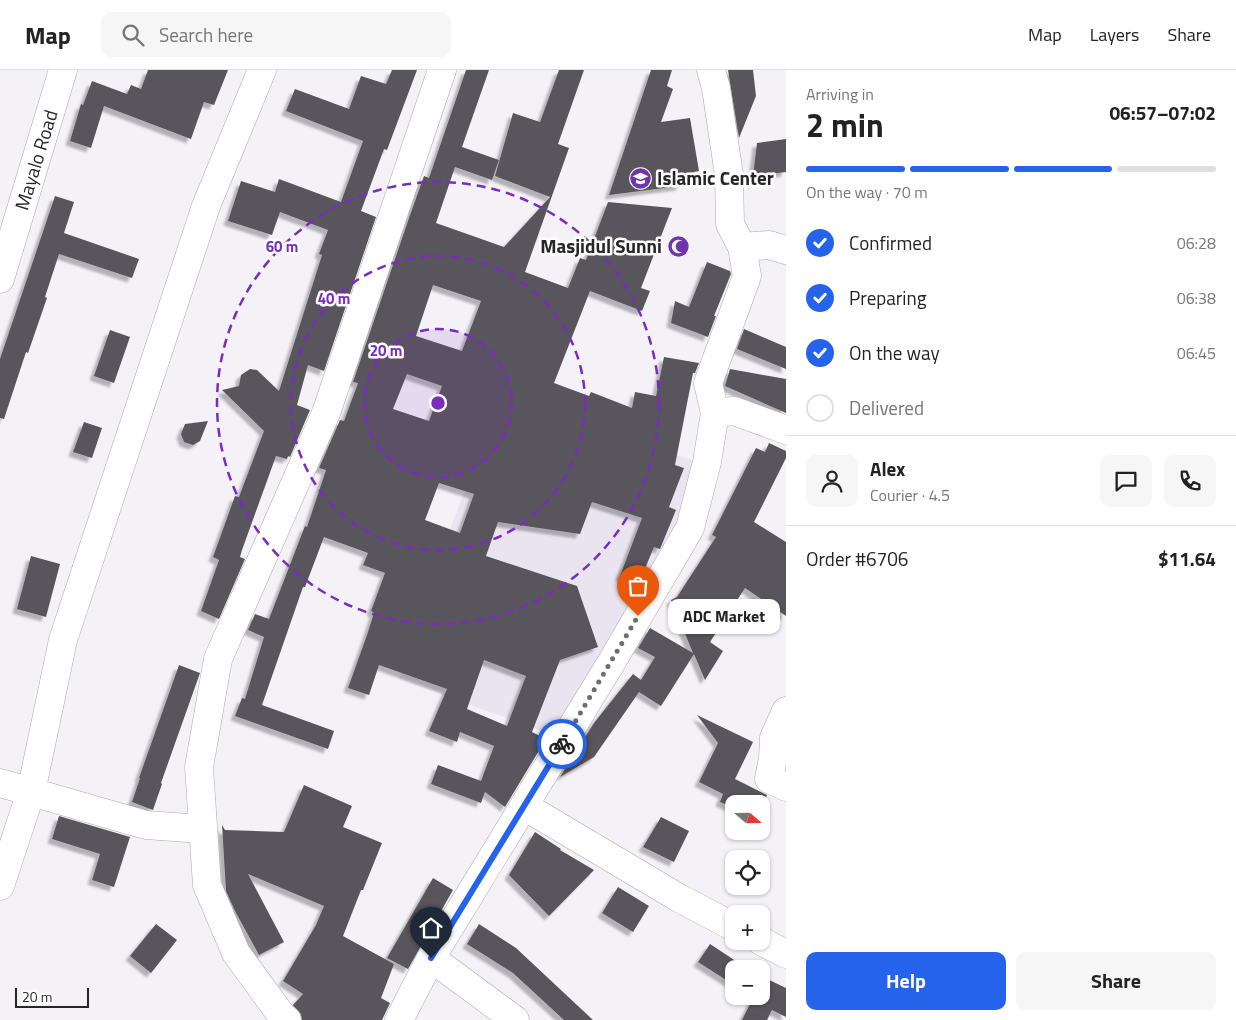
<!DOCTYPE html>
<meta charset="utf-8">
<style>
body{margin:0;font-family:"Titillium Web",sans-serif;background:#f6f6f6;color:#222;height:100vh;display:flex;flex-direction:column;font-size:19px;white-space:nowrap}
*{box-sizing:border-box;margin:0}
p{font-size:16px;color:#767676}
.icon{flex:none;width:28px;height:28px;fill:none;stroke:currentColor;stroke-width:2;stroke-linecap:round;stroke-linejoin:round}
.map{position:relative;flex:1;overflow:hidden}
.panel{display:flex;flex-direction:column;background:#fff;width:450px}
.panel>*{flex:none}
.needle{width:32px;rotate:110deg}
.fabs{position:absolute;left:725px;top:725px;display:grid;gap:10px}
.fabs a{display:grid;place-items:center;width:45px;height:45px;border-radius:10px;background:#fff;box-shadow:0 1px 4px #0004;font-size:25px}
.scale{position:absolute;left:15px;bottom:12px;width:74px;box-sizing:border-box;padding-left:5px;border:2px solid #262627;border-top:0;font-size:14px;line-height:18px;white-space:nowrap;color:#262627;-webkit-text-stroke:4px #fff;paint-order:stroke}
.pin{position:absolute;display:grid;place-items:center;width:42px;height:42px;color:#fff;margin:-51px -21px;border-radius:50% 50% 50% 0;rotate:-45deg;box-shadow:0 0 5px #0007}
.pin .icon{rotate:45deg}
.courier{position:absolute;display:grid;place-items:center;width:50px;height:50px;margin:-25px;border:4px solid #2563eb;border-radius:50%;background:#fff;color:#222;box-shadow:0 1px 6px #0007}
.bubble{position:absolute;height:35px;border-radius:10px;background:#fff;box-shadow:0 1px 4px #0004;font-size:16px;font-weight:700;line-height:35px;text-align:center}
.overview em{font-style:normal;font-weight:700}
.overview div{display:flex;flex-direction:column-reverse}
.overview{display:flex;align-items:center;justify-content:space-between;height:85px;padding:0 20px}
h1{font-size:32px;font-weight:700;line-height:38px}
.bar{display:grid;grid-template-columns:repeat(4,1fr);gap:8px 5px;align-content:center;height:60px;padding:0 20px}
.bar i{height:6px;border-radius:4px;background:#e0e0e0}
.bar .on{background:#2563eb}
.bar p{grid-column:span 4}
.line{display:flex;align-items:center;gap:12px;padding:0 20px;border-top:1px solid #e0e0e0}
.line div{flex:1}
.round{display:grid;place-items:center;flex:none;width:52px;height:52px;border-radius:10px;background:#f6f6f6}
ol{padding:0 20px;list-style:none}
li{display:flex;align-items:center;gap:15px;height:55px}
li p{margin-inline-start:auto}
li .icon{padding:5px;border-radius:50%;background:#2563eb;color:#fff;stroke-width:4}
li:last-child{color:#767676}
li i{width:28px;height:28px;border:2px solid #e0e0e0;border-radius:50%}
.cta{display:flex;gap:10px;margin-top:auto;padding:10px 20px}
.cta a{flex:1;height:58px;border-radius:10px;background:#2563eb;color:#fff;font-size:20px;font-weight:700;line-height:58px;text-align:center}
.cta a+a{background:#f6f6f6;color:#222}
header{display:flex;align-items:center;gap:30px;box-sizing:border-box;height:70px;padding:0 25px;background:#fff;border-bottom:1px solid #e0e0e0}
header strong{font-size:24px}
nav{display:flex;gap:28px;margin-inline-start:auto;font-size:18px}
.search{width:350px;height:45px;background:#f6f6f6;display:flex;align-items:center;gap:12px;box-sizing:border-box;padding:0 18px;border-radius:10px;color:#767676;font-size:19px}
main{display:flex;flex:1;min-height:0}
.map>svg:first-child{display:block}
</style>
<header>
<strong>Map</strong>
<div class="search"><svg class="icon" aria-label="search" viewBox="0 0 24 24"><circle cx="10" cy="10" r="6"/><path d="M15 15l6 6"/></svg>Search here</div>
<nav><a>Map</a><a>Layers</a><a>Share</a></nav>
</header>
<main>
<div class="map">
<svg width="786" height="950" viewBox="0 0 786 950">
<defs>
<filter id="shadow"><feDropShadow dx="-4.5" dy="4.5" stdDeviation="1" flood-color="#0004"/></filter>
</defs>
<rect width="100%" height="100%" fill="#f4f2f7"/>
<path fill="#e9e4f0" d="M511 324 699 393 683 460 559 667 399 609 423 531 465 420Z"/>
<path fill="#59575b" fill-rule="evenodd" filter="url(#shadow)" d="M148 0H228L214 35 204 32 191 69 104 36 91 78 70 71 81 34 83 35 92 11 127 24 131 15 141 19Z
M392 0H417L387 80 384 79 361 141 376 147 324 301 308 295 297 335 310 340 290 387 288 386 287 389 276 386 242 480 240 487 245 489 219 549 201 541 219 490 213 487 235 426 239 427 264 361 222 320 239 316 241 305 250 299 257 300 279 321 322 185 319 184 328 160 280 142 272 165 228 151 241 111 275 122 279 109 341 132 363 71 286 41 295 19 349 39 361 6 386 14Z
M466 0H489L462 77 499 90 492 110 455 97 436 153 504 177 550 127 495 106 513 43 540 52 559 0H584L558 74 569 78 525 202 568 218 580 188 586 190 608 132 672 138 641 218 650 221 642 241 590 221 554 313 589 326 591 322 632 338 635 322 656 326 664 287 699 293 695 303H693L675 395 684 398 669 437 676 440 660 479 654 477 639 513 620 506 642 448 592 432 580 464 498 452 486 486 577 516 598 577 560 590 532 662 546 669 505 737 485 722 481 733 431 714 438 695 481 711 494 676 460 662 457 672 429 661 447 619 379 595 369 625 348 618 367 565 374 543 371 541 385 503 363 495 368 483 324 467 305 517H303L262 635 334 661 328 679 235 646 242 628 245 629 264 567 248 560 255 544 269 549 305 456 307 457 326 400 319 398 340 350 344 351 358 313 353 312 409 148 424 106 429 108ZM433 215 481 231 462 281 416 266ZM407 304 442 316 429 351 393 339ZM439 413 474 424 460 463 425 450ZM484 590 526 606 507 656 467 639Z
M651 0H672L667 16 673 19 661 52 690 48 699 101 684 104 680 116 609 125Z
M728 0H753L756 26 739 68Z
M786 69V102L753 106 757 73Z
M55 126 74 132 64 163 139 189 132 208 59 184 45 227 47 228 28 283 26 282 4 349 0 348V289Z
M707 192 730 201 731 204 714 246H716L708 267 671 253 675 231 689 237Z
M744 259 786 277V299L737 279Z
M110 260 130 267 114 313 94 306Z
M730 299 786 309V343L725 316Z
M208 351 200 371 193 375 184 372 181 364 185 354Z
M84 352 102 358 92 388 73 382Z
M769 373 786 381V388L754 452 786 472V546L745 518 710 572 723 581 705 610 694 584 661 636 639 622 594 687 560 707 594 653 633 604 641 610 655 587 638 578 650 558 693 583 671 530 677 527 716 467 712 465 756 378 765 382Z
M31 486 60 494 46 547 17 539Z
M179 595 200 603 161 713 162 714 153 740 132 732 140 708H139Z
M697 645 753 672 735 709 767 725 761 739V734H734V738L720 732 723 724 699 712 718 673Z
M304 715 352 736 343 757 382 773 363 820H361L343 866 394 894 381 928 390 933 382 950H302L301 944 293 935 303 924 283 911 316 855 324 836 248 804 284 872 259 885 235 841 226 821 222 755 225 760 284 762Z
M59 746 130 767 114 817 92 810 100 784 52 769Z
M661 747 689 761 674 792 643 777Z
M535 762 561 779 560 780 594 800 549 846 509 805Z
M433 808 453 820 408 899 387 888Z
M618 817 649 836 633 862 602 843Z
M156 854 177 870 151 903 130 886Z
M479 854 516 878 593 950H564L513 903 467 874Z
M710 874 748 899H734V915L698 892Z
M761 906 786 918V947L772 940 767 950H742L753 928 751 926H761Z"/>
<g fill="none" stroke-linecap="round" stroke-linejoin="round">
<defs>
<path id="minor" d="M711 0 716 18 729 105 730 154 742 177 769 175 786 180
M0 209 63 0
M715 343 708 313 747 206 742 177
M786 641 774 668 773 688 769 709 786 717
M0 713 146 755 203 759
M524 736 679 828 734 857
M0 816 31 722 63 570 206 136 262 0
M761 871 786 884
M431 888 515 950
M287 950 282 946 236 883 207 815 199 697 218 589 326 343 442 0
M399 950 431 888 611 593 690 458 707 392 715 343 734 341 786 360"/>
</defs>
<use href="#minor" stroke="#aaa8ad" stroke-width="29"/>
<use href="#minor" stroke="#fff" stroke-width="28"/>
</g>
<g fill="none" stroke-linecap="round" stroke-linejoin="round">
<path stroke="#6e6d70" stroke-width="5" stroke-dasharray="0 9" d="M562 674 638 546"/>
<path stroke="#2563eb" stroke-width="6" d="M431 888 562 674"/>
</g>
<circle cx="438" cy="333" r="74" fill="#7b2cbf" fill-opacity=".12"/>
<g fill="none" stroke="#7b2cbf" stroke-width="2.5" stroke-dasharray="9 6">
<circle cx="438" cy="333" r="74"/>
<circle cx="438" cy="333" r="147"/>
<circle cx="438" cy="333" r="221"/>
</g>
<defs>
<symbol id="school-disc" viewBox="-11 -11 22 22"><circle r="9.5" fill="#7135ab" stroke="#fff"/><path d="M0-5L7-2L0 1L-7-2ZM-4 1L0 2.5L4 1V4Q0 6-4 4Z" fill="#fff"/></symbol>
<symbol id="mosque-disc" viewBox="-11 -11 22 22"><circle r="9.5" fill="#7135ab" stroke="#fff"/><path d="M3.5-4.9A6 6 0 1 0 3.5 4.9A5 5 0 1 1 3.5-4.9Z" fill="#fff"/></symbol>
</defs>
<g fill-rule="evenodd">
<use href="#school-disc" x="628" y="96" width="25" height="25"/>
<use href="#mosque-disc" x="666" y="164" width="25" height="25"/>
</g>
<g text-anchor="middle" stroke-width="5" stroke-linejoin="round" paint-order="stroke">
<g font-size="19" fill="#262627" stroke="#fff">
<text transform="translate(36 90) rotate(-73)" y="7">Mayalo Road</text>
</g>
<g font-size="19" font-weight="bold" fill="#262627" stroke="#fff" text-anchor="start">
<text x="657" y="115">Islamic Center</text>
<text x="662" y="183" text-anchor="end">Masjidul Sunni</text>
</g>
</g>
<circle cx="438" cy="333" r="8" fill="#7b2cbf" stroke="#fff" stroke-width="2.5"/>
<g font-size="15" text-anchor="middle" font-weight="bold" fill="#7b2cbf" stroke="#fff" stroke-width="5" stroke-linejoin="round" paint-order="stroke">
<text x="282" y="182">60 m</text>
<text x="334" y="234">40 m</text>
<text x="386" y="286">20 m</text>
</g>
</svg>
<div class="fabs">
<a><svg class="needle" viewBox="-14 -14 28 28"><path d="M0-13l5 13h-10z" fill="#e53935"/><path d="M0 13l5-13h-10z" fill="#767676"/></svg></a>
<a><svg class="icon" aria-label="locate" viewBox="0 0 24 24"><circle cx="12" cy="12" r="6"/><path d="M12 2v4M12 18v4M2 12h4M18 12h4"/></svg></a>
<a>+</a>
<a>−</a>
</div>
<div class="scale">20 m</div>
<div class="pin" style="left:638px;top:546px;background:#ea580c"><svg class="icon" aria-label="bag" viewBox="0 0 24 24"><path d="M5 8h14l-1 12H6zM9 8a3 3 0 0 1 6 0"/></svg></div>
<div class="pin" style="left:431px;top:888px;background:#1f2937"><svg class="icon" aria-label="home" viewBox="0 0 24 24"><path d="M3 11l9-7 9 7M6 9v11h12V9"/></svg></div>
<div class="courier" style="left:562px;top:674px"><svg class="icon" aria-label="bike" viewBox="0 0 24 24"><circle cx="6" cy="16" r="4"/><circle cx="18" cy="16" r="4"/><path d="M6 16l4-8h5l3 8M10 8l3 8H6M13 5h3"/></svg></div>
<div class="bubble" style="left:668px;top:529px;width:112px">ADC Market</div>
</div>
<section class="panel">
<div class="overview"><div><h1>2 min</h1><p>Arriving in</p></div><em>06:57–07:02</em></div>
<div class="bar"><i class="on"></i><i class="on"></i><i class="on"></i><i></i><p>On the way · 70 m</p></div>
<ol>
<li><svg class="icon" aria-label="check" viewBox="0 0 24 24"><path d="M5 12l5 5 9-10"/></svg>Confirmed<p>06:28</p></li>
<li><svg class="icon" aria-label="check" viewBox="0 0 24 24"><path d="M5 12l5 5 9-10"/></svg>Preparing<p>06:38</p></li>
<li><svg class="icon" aria-label="check" viewBox="0 0 24 24"><path d="M5 12l5 5 9-10"/></svg>On the way<p>06:45</p></li>
<li><i></i>Delivered</li>
</ol>
<div class="line" style="height:90px"><a class="round"><svg class="icon" aria-label="person" viewBox="0 0 24 24"><circle cx="12" cy="8" r="4"/><path d="M4 21q1-7 8-7t8 7"/></svg></a><div><b>Alex</b><p>Courier · 4.5</p></div><a class="round"><svg class="icon" aria-label="chat" viewBox="0 0 24 24"><path d="M4 5h16v11H9l-5 4z"/></svg></a><a class="round"><svg class="icon" aria-label="phone" viewBox="0 0 24 24"><path d="M5 4h4l2 5-3 2q2 4 5 5l2-3 5 2v4C11 20 4 13 5 4z"/></svg></a></div>
<div class="line" style="height:65px"><div>Order #6706</div><b>$11.64</b></div>
<div class="cta"><a>Help</a><a>Share</a></div>
</section>
</main>
